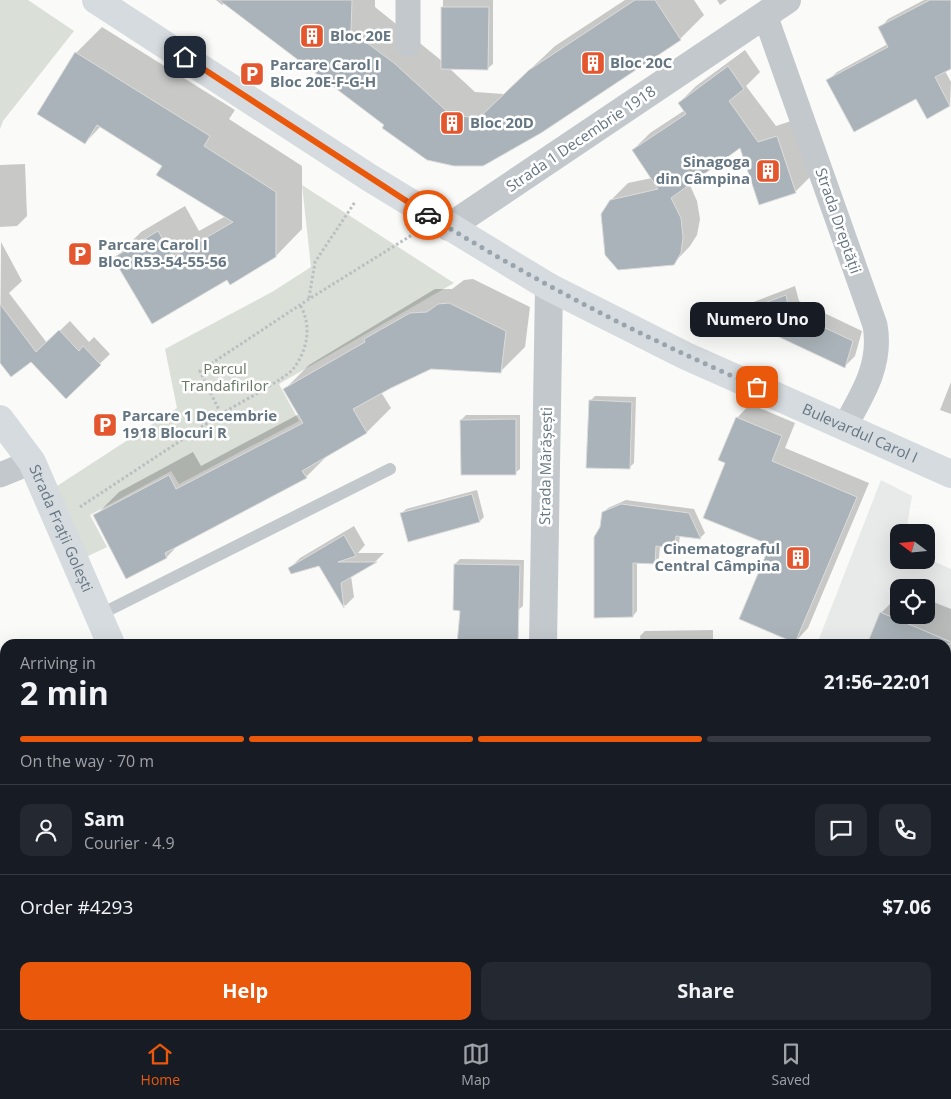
<!DOCTYPE html>
<meta charset="utf-8">
<style>
body{margin:0;font-family:"Open Sans",sans-serif;background:#242831;color:#f1f3f6;height:100vh;display:flex;flex-direction:column;font-size:19px;white-space:nowrap}
*{box-sizing:border-box;margin:0}
p{font-size:16px;color:#9ea1a6}
.icon{flex:none;width:28px;height:28px;fill:none;stroke:currentColor;stroke-width:2;stroke-linecap:round;stroke-linejoin:round}
.map{position:relative;flex:1;overflow:hidden}
.details{position:absolute;left:0px;top:639px;width:951px;height:391px;display:flex;flex-direction:column;background:#171b24;border-radius:15px 15px 0 0;box-shadow:0 5px 20px #0002}
.details>*{flex:none}
.needle{width:32px;rotate:286deg}
.tools{position:absolute;left:890px;top:524px;display:grid;gap:10px}
.tools a{display:grid;place-items:center;width:45px;height:45px;border-radius:10px;background:#171b24;box-shadow:0 5px 20px #0002;font-size:25px}
.pin{position:absolute;display:grid;place-items:center;width:42px;height:42px;color:#fff;margin:-21px;border-radius:10px;box-shadow:0 2px 8px #0006}
.courier{position:absolute;display:grid;place-items:center;width:50px;height:50px;margin:-25px;border:4px solid #ea580c;border-radius:50%;background:#fff;color:#222;box-shadow:0 1px 6px #0007}
.bubble{position:absolute;height:35px;border-radius:10px;background:#171b24;box-shadow:0 5px 20px #0002;font-size:16px;font-weight:700;line-height:35px;text-align:center}
.summary em{font-style:normal;font-weight:700}
.summary div{display:flex;flex-direction:column-reverse}
.summary{display:flex;align-items:center;justify-content:space-between;height:85px;padding:0 20px}
h1{font-size:32px;font-weight:700;line-height:38px}
.bar{display:grid;grid-template-columns:repeat(4,1fr);gap:8px 5px;align-content:center;height:60px;padding:0 20px}
.bar i{height:6px;border-radius:4px;background:#363941}
.bar .current{background:#ea580c}
.bar p{grid-column:span 4}
.line{display:flex;align-items:center;gap:12px;padding:0 20px;border-top:1px solid #363941}
.line div{flex:1}
.round{display:grid;place-items:center;flex:none;width:52px;height:52px;border-radius:10px;background:#242831}
.button{display:flex;gap:10px;margin-top:auto;padding:10px 20px}
.button a{flex:1;height:58px;border-radius:10px;background:#ea580c;color:#fff;font-size:20px;font-weight:700;line-height:58px;text-align:center}
.button a+a{background:#242831;color:#f1f3f6}
.tab-bar{display:flex;justify-content:space-around;align-items:center;height:70px;border-top:1px solid #363941;background:#171b24;font-size:14px;color:#9ea1a6}
.tab-bar a{display:grid;justify-items:center;gap:2px}
.tab-bar .current{color:#ea580c}
.map>svg:first-child{display:block}
</style>
<div class="map">
<svg width="951" height="1029" viewBox="0 0 951 1029">
<defs>
<pattern id="grass-tufts" width="24" height="20" patternUnits="userSpaceOnUse" patternTransform="scale(1.25)"><rect width="24" height="20" fill="#dadfd7"/><path d="M3 7l-1-3M5 7V3M7 7l1-3M15 17l-1-3M17 17v-4M19 17l1-3" fill="none" stroke="#b4b9b4"/></pattern>
</defs>
<rect width="100%" height="100%" fill="#fafaf8"/>
<path fill="#e8e9e9" fill-rule="evenodd" d="M881 480 912 496 906 532H899V560H926V558L951 569V978L946 991V644H817ZM899 588H926V615H899Z
M821 1025H933L932 1029H822Z"/>
<path fill="url(#grass-tufts)" d="M210 1025H237L239 1029H209Z"/>
<path fill="#dadfd7" d="M0 0H28L74 31 3 121 0 129Z
M302 185 454 283 279 384 299 421 179 484 171 471 90 515 107 547 86 557 57 486 177 408 165 349 272 292 311 267Z"/>
<path fill="#0003" d="M216 0H375V7L442 61 443 0H493V64L488 68H449L475 92 504 94 555 46 625 0H694L704 15 680 39 540 132 385 125 225 3 222 5Z
M717 0H727L720 5Z
M924 0H951V67L945 71 951 82 950 105 927 117 916 97 828 80 837 72 888 44 880 28 888 19Z
M102 27 235 110 229 119 302 166V229L276 256 227 279 115 258 141 232 185 206 199 231 226 216 164 165 101 126 85 143 76 53Z
M745 50 760 72 746 86 776 126 794 120 812 175 795 192 741 146 689 183 697 201 700 219 697 235 690 246 673 264 611 200 628 183 652 178 633 150 650 133 685 110 679 103 696 86Z
M25 164 27 216 17 226 0 227V165Z
M1 242 22 281 9 293 47 343 70 321 89 342 94 337 110 354 66 397 31 360 0 361Z
M473 279 530 307 525 347 501 371 430 368 381 392 391 408 367 432 329 454 306 477 178 545 167 557 127 577 95 516 119 492 193 452 201 466 299 414 285 389 309 365 435 289H452L464 280Z
M795 286 799 301 862 331 855 356 845 366 734 315 743 306Z
M951 382V414L940 410Z
M595 396 636 397 634 463 629 468 590 401Z
M750 404 795 423 785 448 869 483 808 628 795 642 771 544 726 462 737 418Z
M466 415H520V469L515 473 461 420Z
M477 490 484 517 480 521 401 514 406 509Z
M626 500 694 509 705 533 700 538 680 535 679 543 674 547 660 546 659 558 654 563 637 562V611L633 616 601 527 603 513 608 508Z
M354 526 365 545 358 553H384L376 561 351 576 354 597 345 606 320 565 290 568 300 558Z
M460 559 524 560 523 606 518 610 461 609 455 564Z
M899 595V615H926V599L951 609V869L946 874V644L881 613Z
M713 630V644H641L640 636 645 631Z
M204 639V642L267 639V644H147L151 640Z
M3 838 5 874 0 875V839Z
M0 956 5 958V1006L1 1010Z
M107 1025H163V1029H107Z
M291 1025H336L338 1029H289Z
M375 1025H417V1029H375Z
M453 1025H492L489 1029Z
M583 1025H674V1029H580Z
M746 1025H787V1029H746Z
M866 1025H903L902 1029H865Z"/>
<path fill="#aab3b9" stroke="#dcdcda" d="M219 0H352L351 31 394 63 451 115 479 118 529 70 635 0H655L681 40 541 133 483 166H454L427 160 382 128 384 125Z
M930 0H951V69L935 77 950 106 927 119 916 99 854 132 826 80 888 47 878 27Z
M441 7H489L488 70 441 69Z
M75 52 210 136 204 146 276 192V257L230 285 227 280 152 324 113 258 158 231 173 257 233 222 156 175 162 166 97 125 85 144 37 114Z
M728 66 744 89 729 101 758 142 777 136 796 193 759 205 740 148 671 198 681 218 683 237 681 253 674 265 618 270 605 255 601 214 610 200 658 189 632 150 686 114 678 103Z
M786 295 789 311 853 341 845 368 732 315Z
M449 303 506 331 501 373 431 369 391 388 353 409 367 433 302 471 307 478 165 553 167 558 126 579 93 515 169 475 176 489 303 423 283 389 365 342 364 339 410 313 427 312 438 304Z
M0 304 36 352 59 330 79 351 83 346 101 365 66 399 31 362 11 377 0 363Z
M589 400 632 402 630 469 586 468Z
M736 417 782 436 772 461 857 497 795 643 739 619 770 545 703 518 725 463 718 460Z
M516 419V475H461L460 420Z
M472 494 480 522 408 542 400 513Z
M621 504 689 513 701 539 676 536 674 549 656 546 655 564 633 563V617L594 618V537L600 527 602 512Z
M344 535 356 556 338 562H377L341 583 344 608 319 566 291 574 288 568Z
M454 564 520 565 518 644H457L460 611 453 610Z
M880 612 951 642V644H867Z"/>
<g fill="none" stroke-linecap="round" stroke-linejoin="round">
<path stroke="#bbbfc2" stroke-width="3" stroke-dasharray="2.5 2.5" stroke-linecap="butt" d="M309 298 315 262 355 202
M221 414C234 406 287 378 293 369 308 350 312 325 300 305
M80 507 221 414 200 371 309 299 412 235"/>
<path stroke="#c3c8cc" stroke-width="12" d="M99 615 390 469
M946 918 951 906"/>
<path stroke="#c3c8cc" stroke-width="25" d="M408 0V44
M765 15 875 325C882 364 863 394 845 426
M0 475 32 462
M726 1025V1029"/>
<path stroke="#c3c8cc" stroke-width="28" d="M449 227 787 0
M543 644 549 287
M535 1029V1025"/>
<g stroke="#d6dbdf" stroke-width="28">
<path id="s1" d="M0 419 32 462 111 644"/>
<path d="M253 1025 254 1029"/>
<path d="M196 1029V1025"/>
</g>
<path stroke="#d6dbdf" stroke-width="28" id="s2" d="M96 0 370 178 549 287 686 356 951 474"/>
</g>
<g fill="none" stroke-linecap="round" stroke-linejoin="round">
<path stroke="#99a4ac" stroke-width="5" stroke-dasharray="0 9" d="M428 215C534 281 642 337 757 387"/>
<path stroke="#ea580c" stroke-width="6" d="M185 57 428 215"/>
</g>
<defs>
<symbol id="building-square" viewBox="-11 -11 22 22"><rect x="-9" y="-9" width="18" height="18" rx="4" fill="#e4572e" stroke="#fff"/><path d="M-4-6H4V6H1V3H-1V6H-4ZM-2.5-4.3h1.7v1.8h-1.7ZM.8-4.3h1.7v1.8H.8ZM-2.5-1h1.7V.8h-1.7ZM.8-1h1.7V.8H.8Z" fill="#fff"/></symbol>
<symbol id="parking-square" viewBox="-11 -11 22 22"><rect x="-9" y="-9" width="18" height="18" rx="4" fill="#e4572e" stroke="#fff"/><path d="M-3.5-5.5H1a3.5 3.5 0 0 1 0 7H-1V5.5H-3.5ZM-1-3.4V-.6H.8a1.4 1.4 0 0 0 0-2.8Z" fill="#fff"/></symbol>
</defs>
<g fill-rule="evenodd">
<use href="#building-square" x="298" y="22" width="28" height="28"/>
<use href="#building-square" x="579" y="49" width="28" height="28"/>
<use href="#parking-square" x="238" y="60" width="28" height="28"/>
<use href="#building-square" x="438" y="109" width="28" height="28"/>
<use href="#building-square" x="754" y="157" width="28" height="28"/>
<use href="#parking-square" x="66" y="240" width="28" height="28"/>
<use href="#parking-square" x="91" y="411" width="28" height="28"/>
<use href="#building-square" x="784" y="544" width="28" height="28"/>
</g>
<g text-anchor="middle" stroke-width="5" stroke-linejoin="round" paint-order="stroke">
<g font-size="15" font-weight="bold" fill="#657683" stroke="#fff" text-anchor="start">
<text x="330" y="41">Bloc 20E</text>
<text x="610" y="68">Bloc 20C</text>
<text x="270" y="70">Parcare Carol I<tspan x="270" dy="17">Bloc 20E-F-G-H</tspan></text>
<text x="470" y="128">Bloc 20D</text>
<text x="750" y="167" text-anchor="end">Sinagoga<tspan x="750" dy="17">din Câmpina</tspan></text>
<text x="98" y="250">Parcare Carol I<tspan x="98" dy="17">Bloc R53-54-55-56</tspan></text>
<text x="122" y="421">Parcare 1 Decembrie<tspan x="122" dy="17">1918 Blocuri R</tspan></text>
<text x="780" y="554" text-anchor="end">Cinematograful<tspan x="780" dy="17">Central Câmpina</tspan></text>
</g>
<g font-size="15" fill="#657683" stroke="#fff">
<text transform="translate(581 139) rotate(-34)" y="5">Strada 1 Decembrie 1918</text>
<text transform="translate(838 221) rotate(71)" y="5">Strada Dreptății</text>
<text dy="5" stroke="none"><textPath href="#s2" startOffset="880">Bulevardul Carol I</textPath></text>
<text transform="translate(546 466) rotate(-89)" y="5">Strada Mărășești</text>
<text dy="5" stroke="none"><textPath href="#s1" startOffset="126">Strada Frații Golești</textPath></text>
</g>
<g font-size="15" fill="#687a64" stroke="#fff">
<text x="225" y="374">Parcul<tspan x="225" dy="17">Trandafirilor</tspan></text>
</g>
</g>
</svg>
<div class="tools">
<a><svg class="needle" viewBox="-14 -14 28 28"><path d="M0-13l5 13h-10z" fill="#e53935"/><path d="M0 13l5-13h-10z" fill="#9ea1a6"/></svg></a>
<a><svg class="icon" aria-label="locate" viewBox="0 0 24 24"><circle cx="12" cy="12" r="6"/><path d="M12 2v4M12 18v4M2 12h4M18 12h4"/></svg></a>
</div>
<div class="pin" style="left:757px;top:387px;background:#ea580c"><svg class="icon" aria-label="bag" viewBox="0 0 24 24"><path d="M5 8h14l-1 12H6zM9 8a3 3 0 0 1 6 0"/></svg></div>
<div class="pin" style="left:185px;top:57px;background:#1f2937"><svg class="icon" aria-label="home" viewBox="0 0 24 24"><path d="M3 11l9-7 9 7M6 9v11h12V9"/></svg></div>
<div class="courier" style="left:428px;top:215px"><svg class="icon" aria-label="car" viewBox="0 0 24 24"><path d="M5 17H2v-5l4-1 3-4h7l3 4 3 1v5h-3M9 17h6M6 11h13"/><circle cx="7" cy="17" r="2"/><circle cx="17" cy="17" r="2"/></svg></div>
<div class="bubble" style="left:690px;top:302px;width:135px">Numero Uno</div>
<section class="details">
<div class="summary"><div><h1>2 min</h1><p>Arriving in</p></div><em>21:56–22:01</em></div>
<div class="bar"><i class="current"></i><i class="current"></i><i class="current"></i><i></i><p>On the way · 70 m</p></div>
<div class="line" style="height:90px"><a class="round"><svg class="icon" aria-label="person" viewBox="0 0 24 24"><circle cx="12" cy="8" r="4"/><path d="M4 21q1-7 8-7t8 7"/></svg></a><div><b>Sam</b><p>Courier · 4.9</p></div><a class="round"><svg class="icon" aria-label="chat" viewBox="0 0 24 24"><path d="M4 5h16v11H9l-5 4z"/></svg></a><a class="round"><svg class="icon" aria-label="phone" viewBox="0 0 24 24"><path d="M5 4h4l2 5-3 2q2 4 5 5l2-3 5 2v4C11 20 4 13 5 4z"/></svg></a></div>
<div class="line" style="height:65px"><div>Order #4293</div><b>$7.06</b></div>
<div class="button"><a>Help</a><a>Share</a></div>
</section>
</div>
<nav class="tab-bar">
<a class="current"><svg class="icon" aria-label="home" viewBox="0 0 24 24"><path d="M3 11l9-7 9 7M6 9v11h12V9"/></svg>Home</a>
<a><svg class="icon" aria-label="map" viewBox="0 0 24 24"><path d="M3 6l6-2 6 2 6-2v14l-6 2-6-2-6 2zM9 4v14M15 6v14"/></svg>Map</a>
<a><svg class="icon" aria-label="saved" viewBox="0 0 24 24"><path d="M7 4h10v16l-5-4-5 4z"/></svg>Saved</a>
</nav>
